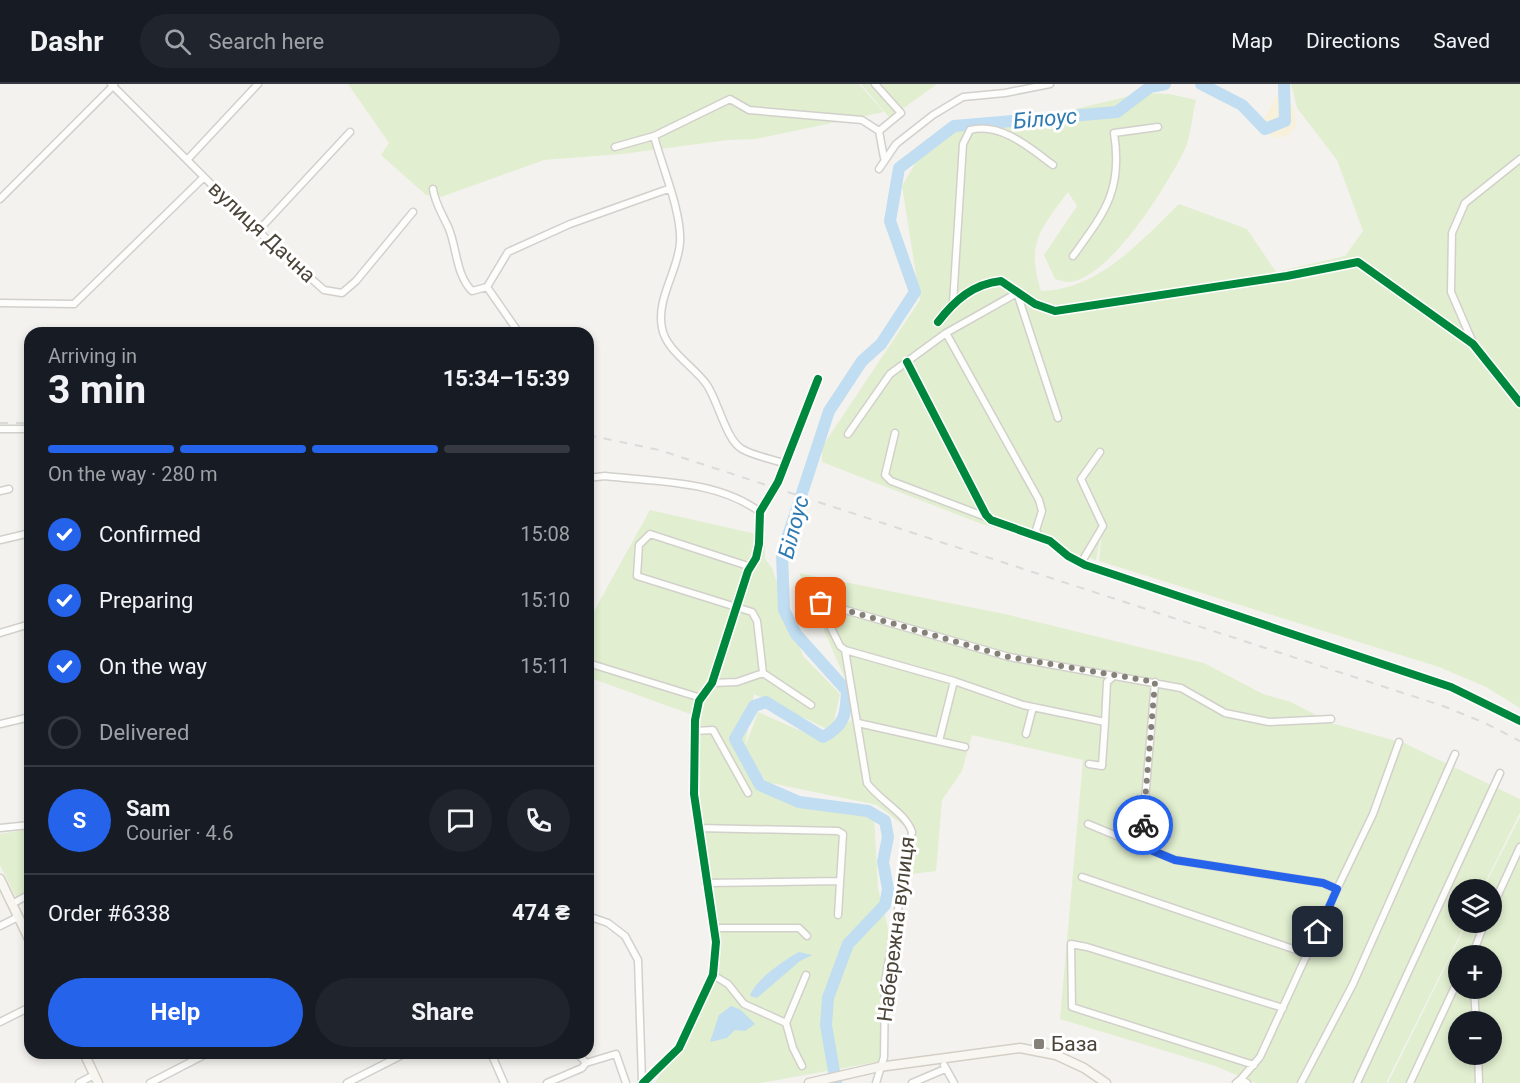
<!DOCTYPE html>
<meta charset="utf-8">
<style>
body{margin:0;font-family:Roboto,sans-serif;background:#20242c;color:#f1f3f6;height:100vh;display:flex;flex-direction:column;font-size:22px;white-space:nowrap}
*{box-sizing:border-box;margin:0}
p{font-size:20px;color:#9ea1a6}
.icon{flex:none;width:33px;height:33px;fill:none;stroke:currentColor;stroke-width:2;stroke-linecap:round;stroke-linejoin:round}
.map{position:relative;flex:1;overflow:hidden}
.side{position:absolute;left:24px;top:243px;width:570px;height:732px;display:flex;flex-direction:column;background:#171b24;border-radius:18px;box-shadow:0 3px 9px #0003}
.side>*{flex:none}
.tools{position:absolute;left:1448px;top:795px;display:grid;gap:12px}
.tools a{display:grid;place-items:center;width:54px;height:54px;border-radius:50%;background:#171b24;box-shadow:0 3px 9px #0003;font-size:30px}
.pin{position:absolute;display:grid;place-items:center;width:51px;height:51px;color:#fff;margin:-26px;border-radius:12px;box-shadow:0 3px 9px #0006}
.courier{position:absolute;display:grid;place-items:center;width:60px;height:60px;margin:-30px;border:4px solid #2563eb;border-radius:50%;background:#fff;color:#222;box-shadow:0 2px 8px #0007}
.summary em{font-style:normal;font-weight:700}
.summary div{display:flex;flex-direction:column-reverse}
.summary{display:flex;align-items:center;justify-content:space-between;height:102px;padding:0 24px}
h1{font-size:39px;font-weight:700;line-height:45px}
.bar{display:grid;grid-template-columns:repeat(4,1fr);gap:9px 6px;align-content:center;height:72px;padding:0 24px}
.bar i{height:8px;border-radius:4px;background:#363941}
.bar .current{background:#2563eb}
.bar p{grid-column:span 4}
.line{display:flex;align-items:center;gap:15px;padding:0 24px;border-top:2px solid #363941}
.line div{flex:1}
.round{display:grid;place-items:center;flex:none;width:63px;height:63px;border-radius:32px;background:#20242c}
ol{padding:0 24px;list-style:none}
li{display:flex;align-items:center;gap:18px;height:66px}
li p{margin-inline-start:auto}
li .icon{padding:6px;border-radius:50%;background:#2563eb;color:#fff;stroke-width:4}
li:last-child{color:#9ea1a6}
li i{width:33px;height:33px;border:3px solid #363941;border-radius:50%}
.primary-button{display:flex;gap:12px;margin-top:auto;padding:12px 24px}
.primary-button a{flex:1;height:69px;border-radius:36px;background:#2563eb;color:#fff;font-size:24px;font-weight:700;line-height:69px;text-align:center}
.primary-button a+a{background:#20242c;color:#f1f3f6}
header{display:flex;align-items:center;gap:36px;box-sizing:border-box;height:84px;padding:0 30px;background:#171b24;border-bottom:2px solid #363941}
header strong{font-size:28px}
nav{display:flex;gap:33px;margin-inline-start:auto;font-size:21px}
.search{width:420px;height:54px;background:#20242c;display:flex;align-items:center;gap:15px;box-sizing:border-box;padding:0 21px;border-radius:33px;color:#9ea1a6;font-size:22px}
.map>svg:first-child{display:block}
</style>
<header>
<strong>Dashr</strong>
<div class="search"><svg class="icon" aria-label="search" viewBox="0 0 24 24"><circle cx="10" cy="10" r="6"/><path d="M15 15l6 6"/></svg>Search here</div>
<nav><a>Map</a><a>Directions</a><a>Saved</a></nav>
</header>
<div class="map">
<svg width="1520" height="999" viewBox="0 0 1520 999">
<rect width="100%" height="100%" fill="#f4f2ee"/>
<path fill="#e1eecf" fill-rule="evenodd" d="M348 0H859L884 28 756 55 728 56 622 70 544 76 441 113 426 111 381 71 389 59Z
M861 0H937L890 34Z
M1291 0H1520V624L1486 603 1439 583 1099 477 1102 446 1096 476 979 439 822 378V363L920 216 902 102 926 61 955 43 992 45 1142 9 1169 10 1196 16C1192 31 1191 51 1185 65 1168 100 1110 195 1069 198 1065 198 1059 196 1055 195L1044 171 1077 122 1068 108C1040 146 1026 159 1041 207 1098 206 1140 158 1179 120L1247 145 1276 188 1345 172 1363 147 1337 76 1297 24Z
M650 426 765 452V475L772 484 803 572 840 610 834 637 827 645 754 610 745 663 758 628 826 658 851 636 850 606 799 489 1005 530 1204 579 1263 610 1291 618 1331 639 1404 659 1520 715V729L1482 805 1458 806V838L1466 839 1386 999H1255L1215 982 1060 935 1083 676 972 651 962 687 942 716 936 787 904 791 912 748 877 721 766 698 744 664 742 675 755 698 770 711 874 731 878 804 889 848 881 915 882 977 760 999H655L700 926 717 875 689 708 690 630 588 593V538Z
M1520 733V999H1388L1467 839 1491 838V806L1483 805ZM1458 872H1491V904H1458ZM1458 938H1491V970H1458Z
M30 745V806L16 813 0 781V750Z"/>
<path fill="#f7f0da" d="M1278 10C1294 15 1296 27 1296 43L1287 52 1274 54 1260 41Z"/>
<path fill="#c0ddf1" d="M799 868 812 871 800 877 757 914 750 912C754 897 784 876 799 868Z
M731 922 741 926 755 940 745 947 735 946 727 954 710 958 719 931Z"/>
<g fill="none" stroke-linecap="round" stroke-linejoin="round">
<path stroke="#c0ddf1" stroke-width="12" d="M1201 0 1242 21 1265 45 1285 37 1284 0
M836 999 826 941 828 914 848 860 885 821 888 805 883 778 888 753 885 737 868 727 799 718 760 701 735 655 754 622 766 618 823 653C845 641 846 631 847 607L796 550 784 526 782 470 829 327 862 277 881 260 915 208 890 137 899 84 954 42 1117 28 1150 3 1165 0"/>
<defs>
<path id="minor" d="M111 0 258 147 324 206 342 209 356 197 413 128
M875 0 901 29 879 47 884 74
M654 52C662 83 682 128 680 159 678 187 656 215 662 244 666 267 695 283 707 301 718 317 726 356 742 365 754 372 772 375 786 380
M615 63 654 52 730 15 749 26 862 36 879 47
M187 76 258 0
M879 85 896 60 933 31 963 13 1005 9 1050 0
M433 105C435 120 443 131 449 145 457 165 456 191 472 207L487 203 508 168 570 140 668 105
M0 115 114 1
M258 147 350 48
M1073 172C1105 128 1123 106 1114 49L1158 43
M487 203 519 249
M1017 209 1058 334
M0 219 74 220 204 93
M953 219 963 60 970 46C1001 38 1030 64 1053 81
M938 238C955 216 973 200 1001 197L1035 220 1055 227 1287 192 1358 178 1473 260 1520 319
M946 249 1039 416 1042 427 1036 446 1039 452
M1473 259 1451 208 1452 149 1465 119 1520 75
M907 278 986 431 991 436 1050 457 1068 472 1085 481 1451 603 1520 637
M0 345H30
M895 349 885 391 891 397 986 433
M848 350 890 290 946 249 1017 209
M588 394 605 392C656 398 717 396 760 428
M0 407 9 405
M0 456 30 449
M1081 479 1103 442 1081 395 1100 368
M751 483 650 450 639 461 637 492 752 528 757 537 763 589 811 621
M819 520 840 562 845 566 954 597 1023 621 1105 638 1107 598 1115 591
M806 528 821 519 1009 573 1181 604 1225 629 1269 638 1331 635
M0 549 30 540
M845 566 867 699C879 716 906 729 912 748L885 897 884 973 876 999
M588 579 701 614
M712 599 737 598 763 589
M858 639 965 663
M0 640 30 633
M695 647 713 646 748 709
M1026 650 1033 623
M939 657 954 597
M1089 680 1102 682 1105 638
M1088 740 1175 776 1323 799 1337 805 1260 973 1241 995
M0 744 30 741
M698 744 838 747 843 750 838 831
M1141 763 1155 598
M1082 793 1308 870
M706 799 840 797
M1337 805 1373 730 1399 658
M12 820 30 810
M1491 826 1520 763
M588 832 608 839 625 852 638 876 642 997
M0 842 18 833
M714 844H799L807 852
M1472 872 1485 838
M713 891 728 900 744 920 786 939 793 964 802 982
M1474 904 1476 938
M0 938 30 923
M786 939 806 891
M491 969 504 999
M1478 970 1479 999
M586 979 616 970 626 999
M944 981 954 999
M1254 981 1072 923 1071 860 1087 863 1283 924
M79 999 94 991
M150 999 208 969
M347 999 406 969
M547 999 582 984 586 979 577 969
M643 999 679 964 713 891 716 858 694 710 695 636 699 617 712 599 748 487 756 474 759 460 760 428 778 398 818 295
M912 999 945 985
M1236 999 1241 995 1247 999
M1301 999 1353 900 1455 670
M1357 999 1500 689
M1410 999 1458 896"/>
<path id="secondary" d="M0 795 30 857
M84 969 98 999
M809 999 879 983 1020 964 1056 971 1084 984 1106 999"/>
</defs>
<use href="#minor" stroke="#d2d0cb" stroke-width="9"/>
<use href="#secondary" stroke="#d3cfc5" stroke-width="11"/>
<use href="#minor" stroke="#fdfdfc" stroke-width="6"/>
<use href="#secondary" stroke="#f7f6f1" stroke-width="8"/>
<path stroke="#dbdbda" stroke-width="2" stroke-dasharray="8 8" stroke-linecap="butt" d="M0 339H30
M588 351 659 366 1443 622 1485 639 1520 657"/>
<defs>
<path id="cycleway" d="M938 238C955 216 973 200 1001 197L1035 220 1055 227 1287 192 1358 178 1473 260 1520 319
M907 278 986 431 991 436 1050 457 1068 472 1085 481 1451 603 1520 637
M643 999 679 964 713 891 716 858 694 710 695 636 699 617 712 599 748 487 756 474 759 460 760 428 778 398 818 295"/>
</defs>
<use href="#cycleway" stroke="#fff" stroke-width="11"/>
<use href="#cycleway" stroke="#00873e" stroke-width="8"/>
</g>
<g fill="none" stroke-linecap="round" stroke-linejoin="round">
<path stroke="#868178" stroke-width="6" stroke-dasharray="0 10.8" d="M821 519 1009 573 1155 598 1143 741"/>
<path stroke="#2563eb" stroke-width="8" d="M1143 741 1141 762 1175 776 1323 799 1337 805 1318 848"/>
</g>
<rect fill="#868178" stroke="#fff" stroke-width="2" x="1033" y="954" width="12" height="12" rx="3"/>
<g text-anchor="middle" stroke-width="6" stroke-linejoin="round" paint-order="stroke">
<g font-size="21" fill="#4b4439" stroke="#fff">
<text transform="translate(262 148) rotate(43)" y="7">вулиця Дачна</text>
<text transform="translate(896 845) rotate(-83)" y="7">Набережна вулиця</text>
</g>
<g font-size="21" fill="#4b4439" stroke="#fff" text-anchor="start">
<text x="1051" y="967">База</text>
</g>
<g font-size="22" font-style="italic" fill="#2e7ab2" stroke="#fff">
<text transform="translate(1045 34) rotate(-5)" y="8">Білоус</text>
<text transform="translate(793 443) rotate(-75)" y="8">Білоус</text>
</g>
</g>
</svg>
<div class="tools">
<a><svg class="icon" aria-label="layers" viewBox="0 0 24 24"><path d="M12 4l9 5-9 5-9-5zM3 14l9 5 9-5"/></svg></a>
<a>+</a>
<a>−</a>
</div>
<div class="pin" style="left:821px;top:519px;background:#ea580c"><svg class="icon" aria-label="bag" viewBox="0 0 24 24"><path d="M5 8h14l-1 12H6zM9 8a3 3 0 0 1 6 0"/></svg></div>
<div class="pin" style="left:1318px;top:848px;background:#1f2937"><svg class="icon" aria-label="home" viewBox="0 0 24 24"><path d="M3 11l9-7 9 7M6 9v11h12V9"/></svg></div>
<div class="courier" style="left:1143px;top:741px"><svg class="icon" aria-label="bike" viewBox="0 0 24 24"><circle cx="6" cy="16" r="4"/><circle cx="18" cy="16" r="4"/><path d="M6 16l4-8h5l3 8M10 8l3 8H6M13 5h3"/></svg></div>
<section class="side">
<div class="summary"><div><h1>3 min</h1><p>Arriving in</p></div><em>15:34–15:39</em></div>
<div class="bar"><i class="current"></i><i class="current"></i><i class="current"></i><i></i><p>On the way · 280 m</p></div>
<ol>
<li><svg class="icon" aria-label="check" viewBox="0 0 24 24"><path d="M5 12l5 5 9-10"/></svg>Confirmed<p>15:08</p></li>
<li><svg class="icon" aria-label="check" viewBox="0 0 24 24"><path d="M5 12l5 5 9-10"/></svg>Preparing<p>15:10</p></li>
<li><svg class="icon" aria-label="check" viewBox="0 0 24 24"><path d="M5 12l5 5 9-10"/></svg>On the way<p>15:11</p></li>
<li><i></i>Delivered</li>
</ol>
<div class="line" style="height:108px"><b class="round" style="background:#2563eb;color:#fff">S</b><div><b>Sam</b><p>Courier · 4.6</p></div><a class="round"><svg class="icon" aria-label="chat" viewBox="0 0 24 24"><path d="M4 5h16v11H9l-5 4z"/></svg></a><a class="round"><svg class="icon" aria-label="phone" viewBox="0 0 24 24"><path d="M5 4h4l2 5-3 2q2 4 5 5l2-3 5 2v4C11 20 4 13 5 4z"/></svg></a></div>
<div class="line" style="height:78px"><div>Order #6338</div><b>474 ₴</b></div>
<div class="primary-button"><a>Help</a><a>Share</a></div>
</section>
</div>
